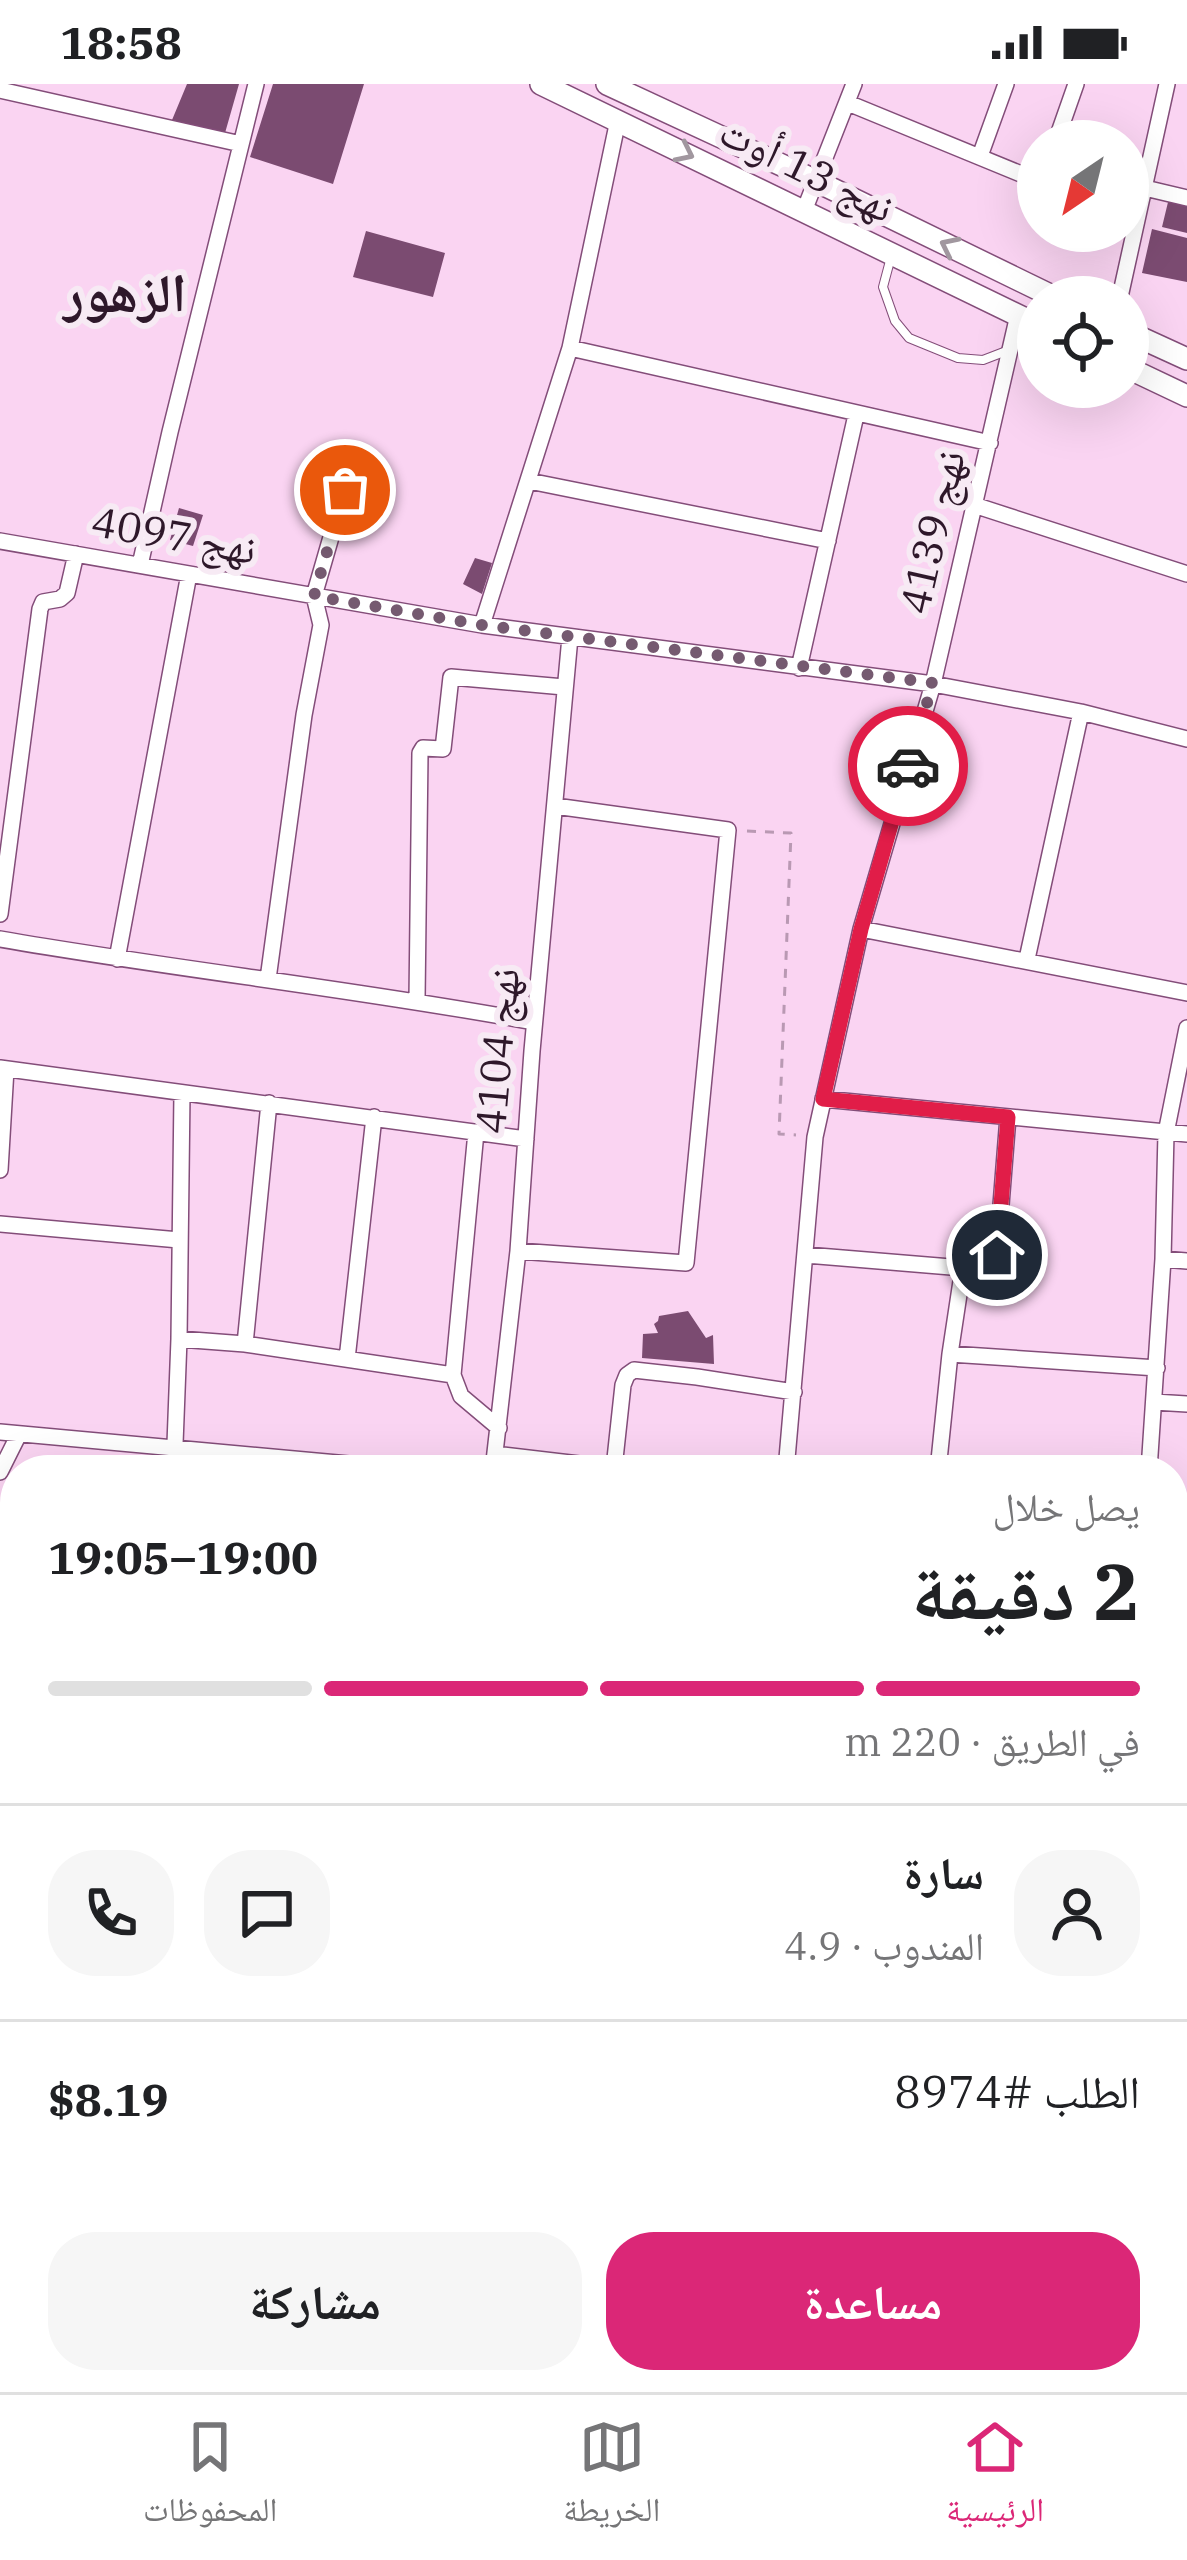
<!DOCTYPE html>
<html lang="ar">
<meta charset="utf-8">
<style>
body{margin:0;font-family:"IBM Plex Serif","Noto Naskh Arabic",serif;background:#f6f6f6;color:#202124;direction:rtl;height:100vh;display:flex;flex-direction:column;font-size:45px;white-space:nowrap}
*{box-sizing:border-box;margin:0}
p{font-size:39px;color:#757577}
.icon{flex:none;width:66px;height:66px;fill:none;stroke:currentColor;stroke-width:2;stroke-linecap:round;stroke-linejoin:round}
.map{position:relative;flex:1;overflow:hidden;direction:ltr}
.panel{position:absolute;left:0px;top:1371px;width:1188px;height:939px;display:flex;flex-direction:column;background:#fff;border-radius:48px 48px 0 0;box-shadow:0 12px 48px #0002;direction:rtl}
.panel>*{flex:none}
.needle{width:78px;rotate:215deg}
.buttons{position:absolute;left:1017px;top:36px;display:grid;gap:24px}
.buttons a{display:grid;place-items:center;width:132px;height:132px;border-radius:50%;background:#fff;box-shadow:0 12px 48px #0002;font-size:60px}
.pin{position:absolute;display:grid;place-items:center;width:102px;height:102px;color:#fff;margin:-51px;border:6px solid #fff;border-radius:50%;box-shadow:0 3px 12px #0007}
.courier{position:absolute;display:grid;place-items:center;width:120px;height:120px;margin:-60px;border:9px solid #e11d48;border-radius:50%;background:#fff;color:#222;box-shadow:0 3px 15px #0007}
.overview em{font-style:normal;font-weight:700}
.overview div{display:flex;flex-direction:column-reverse}
.overview{display:flex;align-items:center;justify-content:space-between;height:204px;padding:0 48px}
h1{font-size:78px;font-weight:700;line-height:90px}
.bar{display:grid;grid-template-columns:repeat(4,1fr);gap:18px 12px;align-content:center;height:144px;padding:0 48px}
.bar i{height:15px;border-radius:9px;background:#e0e0e0}
.bar .current{background:#db2777}
.bar p{grid-column:span 4}
.line{display:flex;align-items:center;gap:30px;padding:0 48px;border-top:3px solid #e0e0e0}
.line div{flex:1}
.round{display:grid;place-items:center;flex:none;width:126px;height:126px;border-radius:48px;background:#f6f6f6}
.button{display:flex;gap:24px;margin-top:auto;padding:24px 48px}
.button a{flex:1;height:138px;border-radius:48px;background:#db2777;color:#fff;font-size:48px;font-weight:700;line-height:138px;text-align:center}
.button a+a{background:#f6f6f6;color:#202124}
.status{display:flex;justify-content:space-between;align-items:center;height:84px;padding:0 60px;background:#fff;direction:ltr}
.status svg{height:33px;fill:currentColor}
.tab-bar{display:flex;justify-content:space-around;align-items:center;height:168px;border-top:3px solid #e0e0e0;background:#fff;font-size:33px;color:#757577}
.tab-bar a{display:grid;justify-items:center;gap:6px}
.tab-bar .current{color:#db2777}
.map>svg:first-child{display:block}
</style>
<div class="status"><b>18:58</b><svg viewBox="0 0 49 12"><path d="M0 12V9h3v3zM5 12V6h3v6zM10 12V3h3v9zM15 12V0h3v12zM26 1h20v11H26zM47 4h2v5h-2z"/></svg></div>
<div class="map">
<svg width="1187" height="2308" viewBox="0 0 1187 2308">
<rect width="100%" height="100%" fill="#fad4f2"/>
<path fill="#7b4b71" d="M187 0H239L225 49 172 36Z
M273 0H364L333 100 250 73Z
M1169 114 1187 120V149L1162 143Z
M1152 145 1187 154V198L1142 189Z
M366 147 445 169 433 213 353 193Z
M179 424 203 431 193 462 170 456Z
M475 474 492 479 482 510 463 500Z
M688 1227 706 1254 713 1251 714 1280 642 1274 643 1250 658 1249 654 1240 658 1237 659 1232Z"/>
<g fill="none" stroke-linecap="round" stroke-linejoin="round">
<defs>
<path id="lane" d="M891 173 883 203 895 237 909 254 958 274 983 276 1009 266"/>
<path id="street" d="M0 6 241 60
M848 19 1038 97
M1056 57 1076 0
M980 72 1006 0
M1128 100 1187 114
M804 127 854 0
M1120 213 1167 0
M570 264 990 359
M529 397 828 457
M974 421 1187 490
M0 457 482 541 933 600 1081 628 1187 655
M140 481 170 348 256 0
M482 541 570 264 618 36
M799 584 856 331
M0 830 40 525 43 518 60 515 67 509 76 470
M861 845 1187 909
M0 855C178 886 357 905 534 938
M117 875 189 490
M1027 875 1081 628
M268 895 304 631 321 541 314 512 355 370
M417 916 420 669 423 664 443 665 451 593 564 603
M0 984 526 1055
M823 1015 1187 1050
M476 1048 453 1291 461 1312 499 1344
M0 1086 6 985
M0 1140 179 1156
M518 1167 686 1179 728 746 555 722
M806 1171 963 1184
M1163 1175 1187 1177
M179 1255 245 1260 453 1291
M245 1260 269 1019
M950 1270 1157 1284
M347 1275 374 1033
M1154 1318 1187 1320
M0 1348 414 1386
M495 1370 630 1386
M614 1384 623 1301 627 1291 634 1286 697 1293 794 1308
M174 1386 179 1255 182 1009
M493 1386 518 1167 532 967 570 553
M786 1386 815 1053 861 845 933 600 1018 231
M938 1386 950 1270 963 1184 988 1182 997 1171 1008 1033
M1149 1386 1163 1175 1166 1049 1187 944
M0 1388 19 1350
M1173 1454 1187 1456
M0 1629 15 1639
M1173 1630H1187
M1173 1779H1187
M0 1846 15 1850
M0 1968 15 1960
M0 2024 15 2050
M1173 2236 1187 2183
M0 2286 13 2308
M306 2295 313 2308
M525 2295 533 2308
M758 2295 786 2308
M912 2295 949 2308
M105 2308 129 2295
M627 2308 633 2295
M963 2308 964 2295"/>
<path id="secondary" d="M541 0 1038 241
M607 0 816 97 1054 213
M1128 248 1187 275
M1128 284 1187 312
M1173 2253 1187 2255"/>
</defs>
<use href="#lane" stroke="#834d79" stroke-width="10"/>
<use href="#street" stroke="#834d79" stroke-width="18"/>
<use href="#secondary" stroke="#834d79" stroke-width="24"/>
<path stroke="#b999b3" stroke-width="3" stroke-dasharray="9 9" stroke-linecap="butt" d="M747 747 791 749 779 1050 796 1051"/>
<use href="#lane" stroke="#fff" stroke-width="8"/>
<use href="#street" stroke="#fff" stroke-width="15"/>
<use href="#secondary" stroke="#fff" stroke-width="21"/>
</g>
<defs><path id="oneway-chevron" d="M-2-3.5L2.5 0L-2 3.5" fill="none" stroke-width="1.6" stroke-linecap="round" stroke-linejoin="round" transform="scale(3)"/></defs>
<g stroke="#a1979f">
<use href="#oneway-chevron" transform="translate(685 69) rotate(26)"/>
<use href="#oneway-chevron" transform="translate(949 162) rotate(-154)"/>
</g>
<g fill="none" stroke-linecap="round" stroke-linejoin="round">
<path stroke="#755a70" stroke-width="12" stroke-dasharray="0 21.6" d="M345 406 314 512 482 541 933 599 908 682"/>
<path stroke="#e11d48" stroke-width="15" d="M908 682 861 845 823 1015 1008 1033 997 1171"/>
</g>
<g text-anchor="middle" stroke-width="12" stroke-linejoin="round" paint-order="stroke">
<g font-size="42" fill="#2e182a" stroke="#f7eaf4">
<text transform="translate(807 85) rotate(26)" y="15">نهج 13 أوت</text>
<text transform="translate(932 448) rotate(-77)" y="15">نهج 4139</text>
<text transform="translate(174 451) rotate(10)" y="15">نهج 4097</text>
<text transform="translate(497 967) rotate(-85)" y="15">نهج 4104</text>
</g>
<g font-size="54" font-weight="bold" fill="#2e182a" stroke="#f7eaf4">
<text x="125" y="228">الزهور</text>
</g>
</g>
</svg>
<div class="buttons">
<a><svg class="needle" viewBox="-14 -14 28 28"><path d="M0-13l5 13h-10z" fill="#e53935"/><path d="M0 13l5-13h-10z" fill="#757577"/></svg></a>
<a><svg class="icon" aria-label="locate" viewBox="0 0 24 24"><circle cx="12" cy="12" r="6"/><path d="M12 2v4M12 18v4M2 12h4M18 12h4"/></svg></a>
</div>
<div class="pin" style="left:345px;top:406px;background:#ea580c"><svg class="icon" aria-label="bag" viewBox="0 0 24 24"><path d="M5 8h14l-1 12H6zM9 8a3 3 0 0 1 6 0"/></svg></div>
<div class="pin" style="left:997px;top:1171px;background:#1f2937"><svg class="icon" aria-label="home" viewBox="0 0 24 24"><path d="M3 11l9-7 9 7M6 9v11h12V9"/></svg></div>
<div class="courier" style="left:908px;top:682px"><svg class="icon" aria-label="car" viewBox="0 0 24 24"><path d="M5 17H2v-5l4-1 3-4h7l3 4 3 1v5h-3M9 17h6M6 11h13"/><circle cx="7" cy="17" r="2"/><circle cx="17" cy="17" r="2"/></svg></div>
<section class="panel">
<div class="overview"><div><h1>2 دقيقة</h1><p>يصل خلال</p></div><em>19:00–19:05</em></div>
<div class="bar"><i class="current"></i><i class="current"></i><i class="current"></i><i></i><p>في الطريق · 220 m</p></div>
<div class="line" style="height:216px"><a class="round"><svg class="icon" aria-label="person" viewBox="0 0 24 24"><circle cx="12" cy="8" r="4"/><path d="M4 21q1-7 8-7t8 7"/></svg></a><div><b>سارة</b><p>المندوب · 4.9</p></div><a class="round"><svg class="icon" aria-label="chat" viewBox="0 0 24 24"><path d="M4 5h16v11H9l-5 4z"/></svg></a><a class="round"><svg class="icon" aria-label="phone" viewBox="0 0 24 24"><path d="M5 4h4l2 5-3 2q2 4 5 5l2-3 5 2v4C11 20 4 13 5 4z"/></svg></a></div>
<div class="line" style="height:156px"><div>الطلب #8974</div><b>$8.19</b></div>
<div class="button"><a>مساعدة</a><a>مشاركة</a></div>
</section>
</div>
<nav class="tab-bar">
<a class="current"><svg class="icon" aria-label="home" viewBox="0 0 24 24"><path d="M3 11l9-7 9 7M6 9v11h12V9"/></svg>الرئيسية</a>
<a><svg class="icon" aria-label="map" viewBox="0 0 24 24"><path d="M3 6l6-2 6 2 6-2v14l-6 2-6-2-6 2zM9 4v14M15 6v14"/></svg>الخريطة</a>
<a><svg class="icon" aria-label="saved" viewBox="0 0 24 24"><path d="M7 4h10v16l-5-4-5 4z"/></svg>المحفوظات</a>
</nav>
